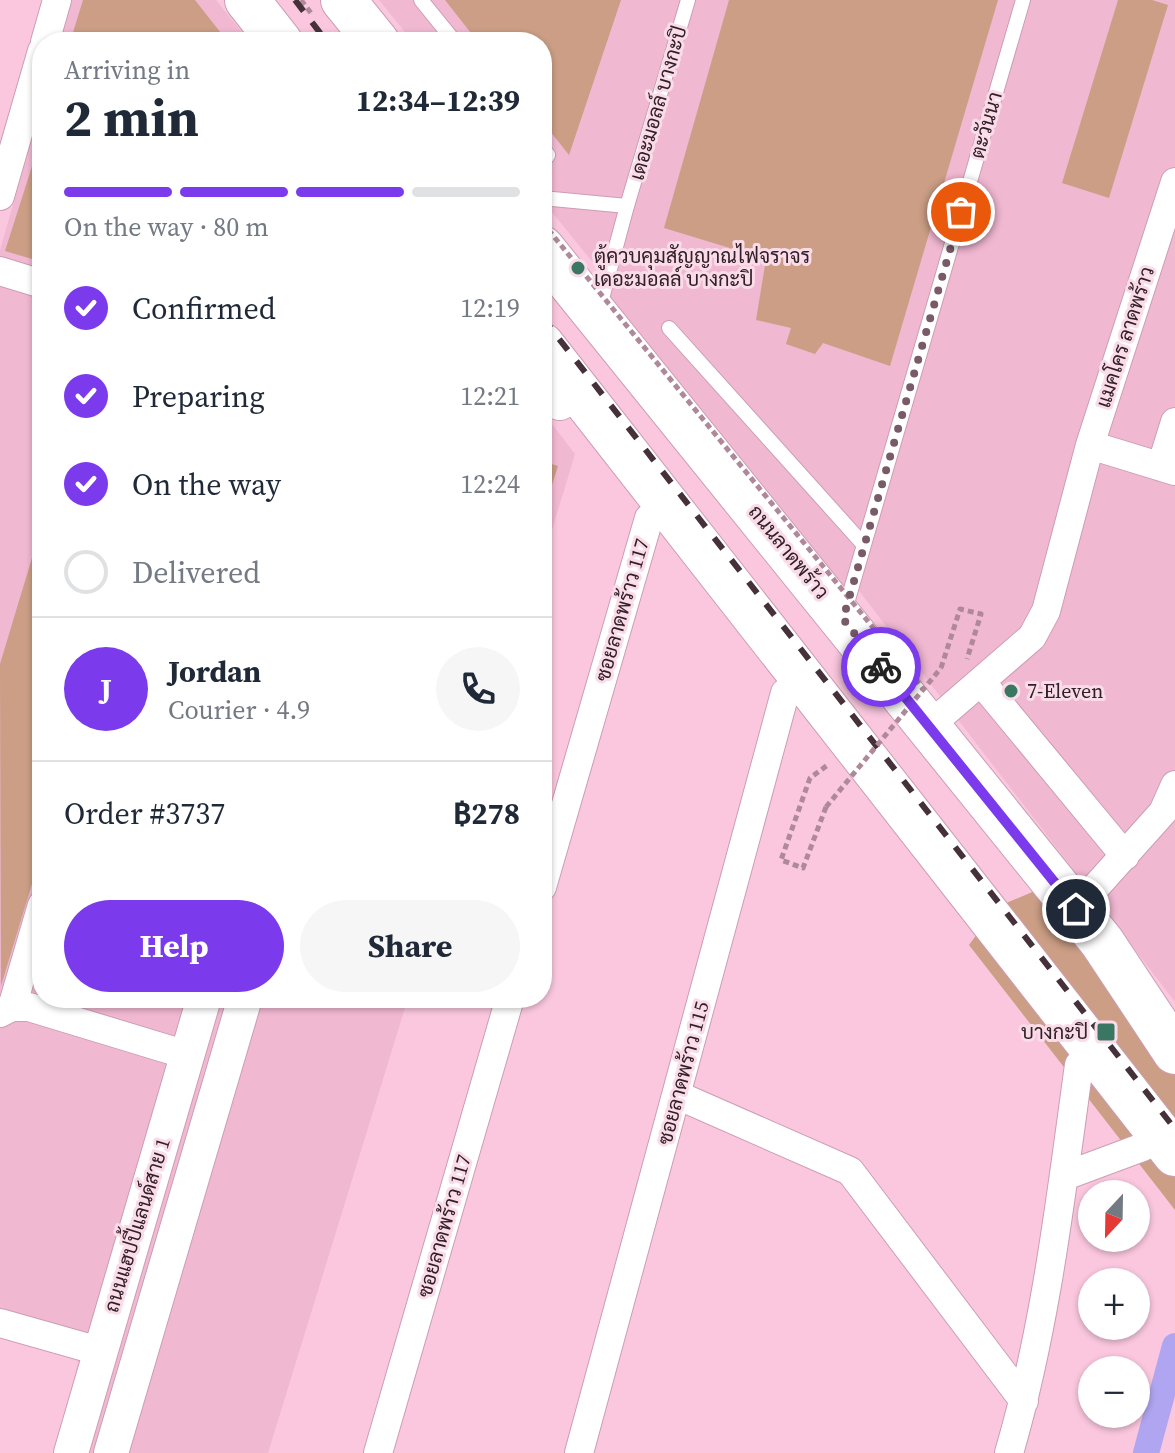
<!DOCTYPE html>
<meta charset="utf-8">
<style>
body{margin:0;font-family:"Source Serif 4",Sarabun,serif;background:#f6f6f7;color:#1f2937;height:100vh;display:flex;flex-direction:column;font-size:30px;white-space:nowrap}
*{box-sizing:border-box;margin:0}
p{font-size:26px;color:#747a83}
.icon{flex:none;width:44px;height:44px;fill:none;stroke:currentColor;stroke-width:2;stroke-linecap:round;stroke-linejoin:round}
.map{position:relative;flex:1;overflow:hidden}
.panel{position:absolute;left:32px;top:32px;width:520px;height:976px;display:flex;flex-direction:column;background:#fff;border-radius:32px;box-shadow:0 2px 6px #0004}
.panel>*{flex:none}
.needle{width:52px;rotate:202deg}
.buttons{position:absolute;left:1078px;top:1180px;display:grid;gap:16px}
.buttons a{display:grid;place-items:center;width:72px;height:72px;border-radius:50%;background:#fff;box-shadow:0 2px 6px #0004;font-size:40px}
.pin{position:absolute;display:grid;place-items:center;width:68px;height:68px;color:#fff;margin:-34px;border:4px solid #fff;border-radius:50%;box-shadow:0 2px 8px #0007}
.courier{position:absolute;display:grid;place-items:center;width:80px;height:80px;margin:-40px;border:6px solid #7c3aed;border-radius:50%;background:#fff;color:#222;box-shadow:0 2px 10px #0007}
.head em{font-style:normal;font-weight:700}
.head div{display:flex;flex-direction:column-reverse}
.head{display:flex;align-items:center;justify-content:space-between;height:136px;padding:0 32px}
h1{font-size:52px;font-weight:700;line-height:60px}
.bar{display:grid;grid-template-columns:repeat(4,1fr);gap:12px 8px;align-content:center;height:96px;padding:0 32px}
.bar i{height:10px;border-radius:6px;background:#e0e1e3}
.bar .current{background:#7c3aed}
.bar p{grid-column:span 4}
.line{display:flex;align-items:center;gap:20px;padding:0 32px;border-top:2px solid #e0e1e3}
.line div{flex:1}
.round{display:grid;place-items:center;flex:none;width:84px;height:84px;border-radius:42px;background:#f6f6f7}
ol{padding:0 32px;list-style:none}
li{display:flex;align-items:center;gap:24px;height:88px}
li p{margin-inline-start:auto}
li .icon{padding:8px;border-radius:50%;background:#7c3aed;color:#fff;stroke-width:4}
li:last-child{color:#747a83}
li i{width:44px;height:44px;border:4px solid #e0e1e3;border-radius:50%}
.cta{display:flex;gap:16px;margin-top:auto;padding:16px 32px}
.cta a{flex:1;height:92px;border-radius:48px;background:#7c3aed;color:#fff;font-size:32px;font-weight:700;line-height:92px;text-align:center}
.cta a+a{background:#f6f6f7;color:#1f2937}
.map>svg:first-child{display:block}
</style>
<div class="map">
<svg width="1175" height="1453" viewBox="0 0 1175 1453">
<rect width="100%" height="100%" fill="#fac7de"/>
<path fill="#f1b8d2" d="M72 0H216L250 42H60Z
M379 0H1175V1002L853 583 843 619 597 316 608 281 542 200V42H413Z
M42 104V998H408L268 1453H55L80 1355 0 1329V250Z
M542 411 575 454 542 563Z"/>
<g fill="none" stroke-linecap="round" stroke-linejoin="round">
<path stroke="#afa5f0" stroke-width="26" d="M1146 1453 1175 1346"/>
</g>
<path fill="#cb9e85" d="M83 0H195L228 42H70Z
M445 0H621L569 155 542 121V42H478Z
M729 0H998L890 366 823 343 815 354 786 344 791 328 756 320 766 259 664 228Z
M1118 0H1152L1168 5 1109 198 1062 183Z
M42 135V262L5 251Z
M542 461 558 466 543 513H542Z
M41 528 42 851 1 986 0 664Z
M1037 890 1175 1065V1210L969 945 997 907Z"/>
<g fill="none" stroke-linecap="round" stroke-linejoin="round">
<defs>
<path id="service" d="M421 0 455 42
M542 147 548 155 542 164
M542 198 627 206 688 0
M600 306 627 206
M669 328 863 544
M845 610 1023 0"/>
<path id="minor" d="M45 42 57 0
M0 196 42 51
M0 271 42 284
M1090 445 1175 471
M1161 467 1175 422
M982 683 1125 856
M929 726 1032 637 1046 611 1090 445 1175 182
M542 887 649 518
M1076 909 1163 812 1175 785
M12 1007 42 905
M0 1013 12 1007H29L187 1055
M677 1095 850 1171 1024 1401
M1065 1176 1143 1147
M0 1323 99 1351
M378 1453 510 998
M579 1453 785 693
M1009 1453C1046 1327 1061 1195 1079 1065"/>
<path id="tertiary" d="M542 397 560 403
M71 1453 204 998
M111 1453 245 998"/>
<path id="primary" d="M247 0 280 42
M343 0 377 42
M542 248 1102 942 1175 1052
M542 345 1175 1154"/>
</defs>
<use href="#service" stroke="#cd9db3" stroke-width="16"/>
<use href="#minor" stroke="#cd9db3" stroke-width="30"/>
<use href="#tertiary" stroke="#cd9db3" stroke-width="36"/>
<use href="#primary" stroke="#cd9db3" stroke-width="46"/>
<path stroke="#af899a" stroke-width="5" stroke-dasharray="6 4" stroke-linecap="butt" d="M301 0 311 13
M941 668 960 609 981 614 967 659
M826 807 803 868 781 860 810 778 829 764"/>
<use href="#service" stroke="#fff" stroke-width="14"/>
<use href="#minor" stroke="#fff" stroke-width="28"/>
<use href="#tertiary" stroke="#fff" stroke-width="34"/>
<use href="#primary" stroke="#fff" stroke-width="44"/>
<path stroke="#46313b" stroke-width="6" stroke-dasharray="14 14" stroke-linecap="butt" d="M295 0 327 42
M542 317 1175 1129"/>
<path stroke="#af899a" stroke-width="5" stroke-dasharray="6 4" stroke-linecap="butt" d="M542 222 924 690
M826 807 941 668"/>
</g>
<g fill="none" stroke-linecap="round" stroke-linejoin="round">
<path stroke="#785a68" stroke-width="8" stroke-dasharray="0 14.4" d="M881 667 843 619 961 212"/>
<path stroke="#7c3aed" stroke-width="10" d="M881 667 1076 909"/>
</g>
<g fill="#397763" stroke="#fadbe8" stroke-width="3">
<circle cx="578" cy="268" r="8"/>
<circle cx="1011" cy="691" r="8"/>
<rect x="1096" y="1022" width="20" height="20" rx="4"/>
</g>
<g text-anchor="middle" stroke-width="6" stroke-linejoin="round" paint-order="stroke">
<g font-size="20" fill="#322028" stroke="#fadbe8">
<text transform="translate(658 103) rotate(-74)" y="7">เดอะมอลล์ บางกะปิ</text>
<text transform="translate(986 125) rotate(-74)" y="7">ตะวันนา</text>
<text transform="translate(1125 337) rotate(-72)" y="7">แมคโคร ลาดพร้าว</text>
<text transform="translate(789 552) rotate(51)" y="7">ถนนลาดพร้าว</text>
<text transform="translate(622 610) rotate(-74)" y="7">ซอยลาดพร้าว 117</text>
<text transform="translate(683 1073) rotate(-75)" y="7">ซอยลาดพร้าว 115</text>
<text transform="translate(137 1225) rotate(-73)" y="7">ถนนแฮปปี้แลนด์สาย 1</text>
<text transform="translate(444 1226) rotate(-74)" y="7">ซอยลาดพร้าว 117</text>
</g>
<g font-size="20" fill="#322028" stroke="#fadbe8" text-anchor="start">
<text x="594" y="263">ตู้ควบคุมสัญญาณไฟจราจร<tspan x="594" dy="23">เดอะมอลล์ บางกะปิ</tspan></text>
<text x="1027" y="698">7-Eleven</text>
<text x="1088" y="1039" text-anchor="end">บางกะปิ</text>
</g>
</g>
</svg>
<div class="buttons">
<a><svg class="needle" viewBox="-14 -14 28 28"><path d="M0-13l5 13h-10z" fill="#e53935"/><path d="M0 13l5-13h-10z" fill="#747a83"/></svg></a>
<a>+</a>
<a>−</a>
</div>
<div class="pin" style="left:961px;top:212px;background:#ea580c"><svg class="icon" aria-label="bag" viewBox="0 0 24 24"><path d="M5 8h14l-1 12H6zM9 8a3 3 0 0 1 6 0"/></svg></div>
<div class="pin" style="left:1076px;top:909px;background:#1f2937"><svg class="icon" aria-label="home" viewBox="0 0 24 24"><path d="M3 11l9-7 9 7M6 9v11h12V9"/></svg></div>
<div class="courier" style="left:881px;top:667px"><svg class="icon" aria-label="bike" viewBox="0 0 24 24"><circle cx="6" cy="16" r="4"/><circle cx="18" cy="16" r="4"/><path d="M6 16l4-8h5l3 8M10 8l3 8H6M13 5h3"/></svg></div>
<section class="panel">
<div class="head"><div><h1>2 min</h1><p>Arriving in</p></div><em>12:34–12:39</em></div>
<div class="bar"><i class="current"></i><i class="current"></i><i class="current"></i><i></i><p>On the way · 80 m</p></div>
<ol>
<li><svg class="icon" aria-label="check" viewBox="0 0 24 24"><path d="M5 12l5 5 9-10"/></svg>Confirmed<p>12:19</p></li>
<li><svg class="icon" aria-label="check" viewBox="0 0 24 24"><path d="M5 12l5 5 9-10"/></svg>Preparing<p>12:21</p></li>
<li><svg class="icon" aria-label="check" viewBox="0 0 24 24"><path d="M5 12l5 5 9-10"/></svg>On the way<p>12:24</p></li>
<li><i></i>Delivered</li>
</ol>
<div class="line" style="height:144px"><b class="round" style="background:#7c3aed;color:#fff">J</b><div><b>Jordan</b><p>Courier · 4.9</p></div><a class="round"><svg class="icon" aria-label="phone" viewBox="0 0 24 24"><path d="M5 4h4l2 5-3 2q2 4 5 5l2-3 5 2v4C11 20 4 13 5 4z"/></svg></a></div>
<div class="line" style="height:104px"><div>Order #3737</div><b>฿278</b></div>
<div class="cta"><a>Help</a><a>Share</a></div>
</section>
</div>
